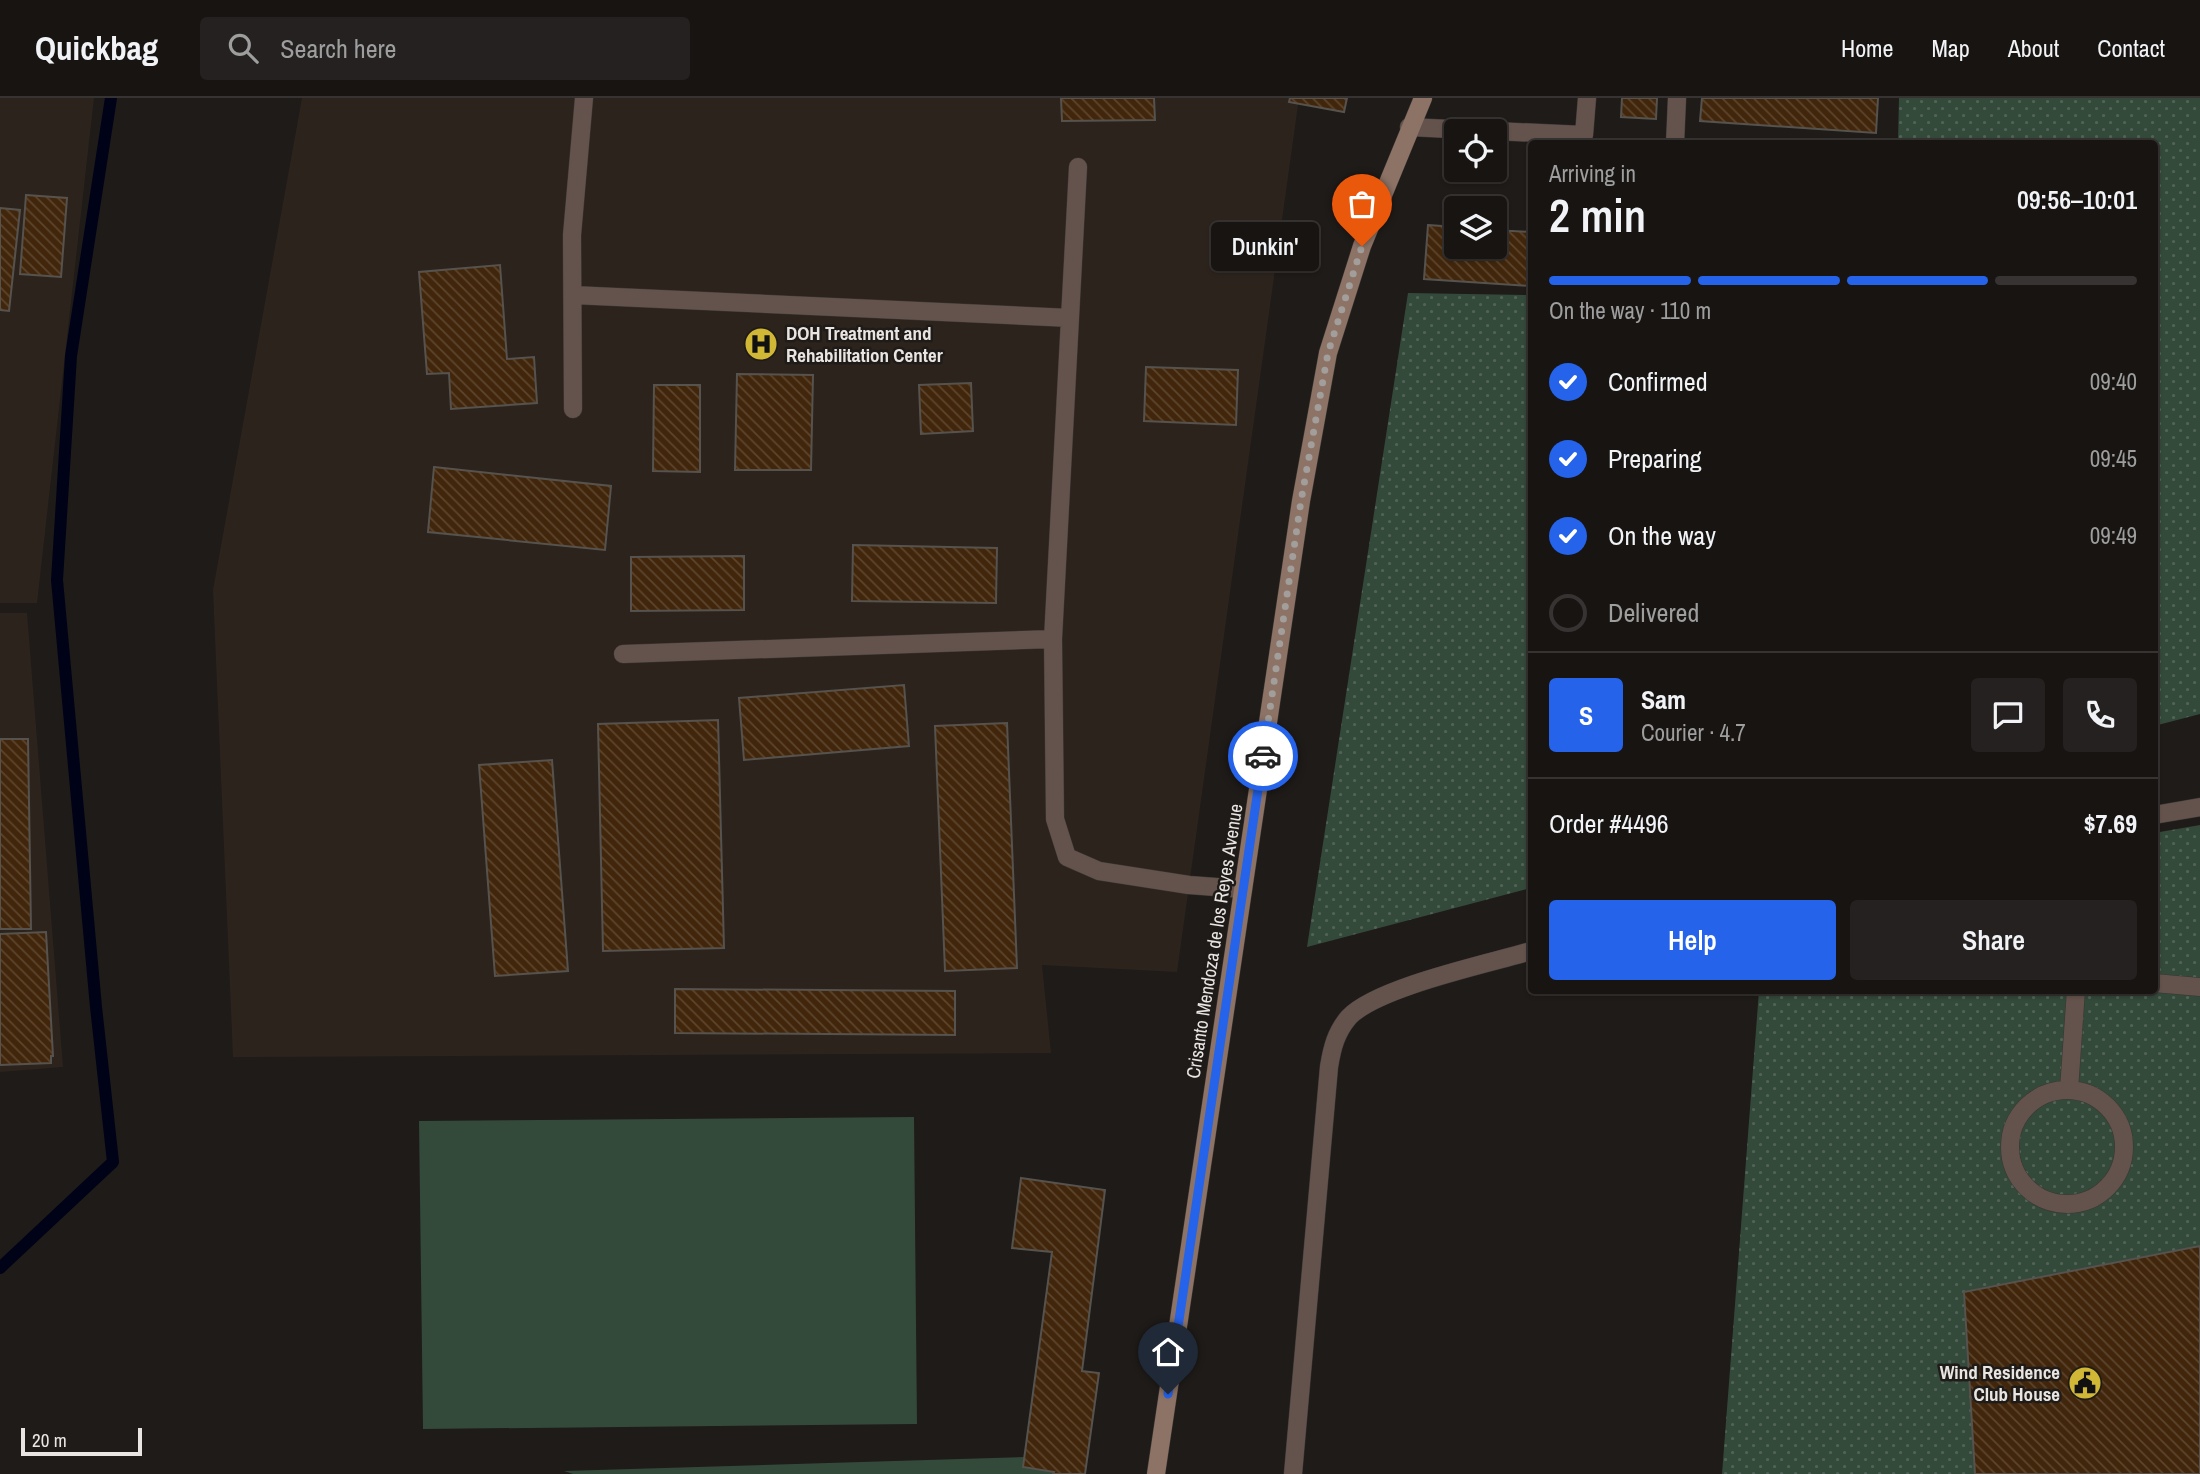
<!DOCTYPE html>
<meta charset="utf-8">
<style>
body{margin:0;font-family:"Archivo Narrow",sans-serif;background:#242120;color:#f1f3f6;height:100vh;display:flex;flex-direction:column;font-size:26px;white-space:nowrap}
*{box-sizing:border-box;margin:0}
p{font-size:23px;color:#9e9e9f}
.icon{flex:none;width:38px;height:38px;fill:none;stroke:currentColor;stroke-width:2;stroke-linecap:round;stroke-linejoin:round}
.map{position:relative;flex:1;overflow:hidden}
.drawer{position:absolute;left:1528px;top:42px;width:630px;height:854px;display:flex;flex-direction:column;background:#171412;border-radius:7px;box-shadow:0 2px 5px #0004,0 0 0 2px #363332}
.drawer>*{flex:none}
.tools{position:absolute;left:1444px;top:21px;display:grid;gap:14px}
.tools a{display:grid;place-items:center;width:63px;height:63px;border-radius:7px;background:#171412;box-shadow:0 2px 5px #0004,0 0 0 2px #363332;font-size:35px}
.scale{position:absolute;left:21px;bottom:18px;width:121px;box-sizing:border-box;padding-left:7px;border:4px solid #e8e5e3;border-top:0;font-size:19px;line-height:24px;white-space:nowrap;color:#e8e5e3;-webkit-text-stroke:5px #1f1b18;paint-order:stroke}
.pin{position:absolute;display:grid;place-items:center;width:60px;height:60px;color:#fff;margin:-72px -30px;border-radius:50% 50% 50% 0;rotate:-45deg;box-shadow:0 0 7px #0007}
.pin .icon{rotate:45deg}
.courier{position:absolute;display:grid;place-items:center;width:70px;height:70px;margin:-35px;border:5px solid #2563eb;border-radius:50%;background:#fff;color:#222;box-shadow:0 2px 9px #0007}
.bubble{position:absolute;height:49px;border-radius:7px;background:#171412;box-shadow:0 2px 5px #0004,0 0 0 2px #363332;font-size:23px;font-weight:600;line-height:49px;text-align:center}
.head em{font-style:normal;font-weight:600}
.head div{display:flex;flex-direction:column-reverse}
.head{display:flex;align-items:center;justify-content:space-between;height:119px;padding:0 21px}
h1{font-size:46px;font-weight:600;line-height:52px}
.bar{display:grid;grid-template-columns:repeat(4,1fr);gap:10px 7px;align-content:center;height:84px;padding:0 21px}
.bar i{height:9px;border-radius:5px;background:#363332}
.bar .current{background:#2563eb}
.bar p{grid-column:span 4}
.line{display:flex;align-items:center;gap:18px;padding:0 21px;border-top:2px solid #363332}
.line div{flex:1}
.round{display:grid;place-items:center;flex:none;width:74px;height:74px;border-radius:7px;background:#242120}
ol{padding:0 21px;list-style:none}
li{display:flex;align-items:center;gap:21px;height:77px}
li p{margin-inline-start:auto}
li .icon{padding:7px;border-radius:50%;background:#2563eb;color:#fff;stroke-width:4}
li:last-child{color:#9e9e9f}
li i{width:38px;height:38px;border:4px solid #363332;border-radius:50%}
.button{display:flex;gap:14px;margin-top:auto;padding:14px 21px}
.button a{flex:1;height:80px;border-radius:7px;background:#2563eb;color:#fff;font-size:28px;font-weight:600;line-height:80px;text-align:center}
.button a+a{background:#242120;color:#f1f3f6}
header{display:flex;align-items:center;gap:42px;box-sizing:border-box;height:98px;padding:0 35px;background:#171412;border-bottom:2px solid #363332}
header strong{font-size:33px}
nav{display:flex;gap:38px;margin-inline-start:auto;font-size:24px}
.search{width:490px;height:63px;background:#242120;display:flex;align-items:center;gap:18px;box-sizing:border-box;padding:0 24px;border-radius:7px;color:#9e9e9f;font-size:26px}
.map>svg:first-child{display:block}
</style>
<header>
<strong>Quickbag</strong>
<div class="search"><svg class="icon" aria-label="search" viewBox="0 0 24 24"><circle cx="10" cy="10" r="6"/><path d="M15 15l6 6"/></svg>Search here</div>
<nav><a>Home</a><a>Map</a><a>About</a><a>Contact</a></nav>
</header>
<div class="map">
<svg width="2200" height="1376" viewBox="0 0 2200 1376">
<defs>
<pattern id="grass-dots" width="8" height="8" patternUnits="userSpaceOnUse" patternTransform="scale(1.75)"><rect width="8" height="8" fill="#33493a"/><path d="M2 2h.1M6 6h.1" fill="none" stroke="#516356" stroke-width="1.8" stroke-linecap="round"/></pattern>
<pattern id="building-back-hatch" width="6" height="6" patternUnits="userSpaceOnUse" patternTransform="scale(1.75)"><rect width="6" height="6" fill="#41260b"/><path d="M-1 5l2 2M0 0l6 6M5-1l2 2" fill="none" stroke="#5c452e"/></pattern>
</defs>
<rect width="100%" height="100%" fill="#1f1b18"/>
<path fill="#2c231c" d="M0 0H94L37 505H0Z
M302 0H1299L1177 874 1042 867 1051 955 233 959 213 492Z
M0 515H27L63 969 0 974Z"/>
<path fill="url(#grass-dots)" d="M1899 0H2200V616L2154 628V46L1898 45Z
M1408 195 1531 197V790L1307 849Z
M2200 727V1376H1722L1759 893 2154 892V735Z"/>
<path fill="#33493a" d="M914 1019 917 1326 423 1331 419 1023Z
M1056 1358 1053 1376H573L564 1373Z"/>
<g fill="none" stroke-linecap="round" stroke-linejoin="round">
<path stroke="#000217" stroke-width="12" d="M0 1170 113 1064 96 909 57 482 71 258 111 0"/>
</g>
<path fill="url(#building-back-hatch)" stroke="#56524e" stroke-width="2" d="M1061 0H1154L1155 22 1062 23Z
M1290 0H1347L1344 14 1289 4Z
M1622 0H1657L1656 21 1621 19Z
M1702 0H1878L1876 35 1700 23Z
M26 97 67 100 61 179 20 176Z
M0 110 20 112 9 213 0 212Z
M1428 127 1456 129V149H1494V132L1531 134V188L1424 181Z
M500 167 507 261 534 259 537 305 451 311 449 275 427 276 419 174Z
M1146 269 1238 272 1236 327 1144 323Z
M737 276 813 277 811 372H735Z
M971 285 973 333 921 336 919 287Z
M654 287H700V374L653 373Z
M434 369 611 388 605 452 428 434Z
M853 447 997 450 996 505 852 503Z
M744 458V512L631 513V459Z
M904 587 909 648 744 662 739 600Z
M718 622 724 850 603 853 598 626Z
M1007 625 1017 870 945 873 935 628Z
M0 641H28L31 831H0Z
M552 662 568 873 495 878 479 667Z
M46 834 53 958H51V965L0 967V836Z
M675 891 955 893V937L675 935Z
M1021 1080 1105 1092 1082 1273 1099 1275 1085 1376H1053L1054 1374 1023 1369 1052 1154 1012 1150Z
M2200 1148V1376H1975L1964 1194Z"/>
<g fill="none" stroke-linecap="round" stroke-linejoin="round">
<defs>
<path id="service" d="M1409 29 1491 33
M1494 33 1584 37 1587 0
M1675 46 1677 0
M2154 717 2200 709
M2154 885 2200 889
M2010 1049a57 57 0 1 1 114 0a57 57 0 1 1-114 0Z
M2069 992 2076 892
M1293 1376 1329 969C1332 950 1336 934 1349 919 1378 889 1487 866 1531 853"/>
<path id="minor" d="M1078 69 1053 541 1055 721 1067 759 1099 773 1189 787 1243 791
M573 197 1070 220
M573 311 572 137 584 0
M623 556 1053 541"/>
<path id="secondary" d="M1156 1376 1301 403 1328 255 1362 148 1423 0"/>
</defs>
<use href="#service" stroke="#3b3734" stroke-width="19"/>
<use href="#minor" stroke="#3b3734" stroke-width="19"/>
<use href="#secondary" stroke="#3b3734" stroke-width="19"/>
<use href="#service" stroke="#64534c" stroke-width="18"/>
<use href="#minor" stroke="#64534c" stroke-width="18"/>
<use href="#secondary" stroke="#8d7366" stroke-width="18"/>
</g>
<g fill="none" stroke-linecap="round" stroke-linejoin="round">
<path stroke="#a29e9c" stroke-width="7" stroke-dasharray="0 12.6" d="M1263 658 1301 403 1328 255 1362 148"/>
<path stroke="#2563eb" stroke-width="9" d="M1168 1296 1263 658"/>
</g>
<defs>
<symbol id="hospital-disc" viewBox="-11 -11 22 22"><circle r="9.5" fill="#d1b736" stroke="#1f1b18"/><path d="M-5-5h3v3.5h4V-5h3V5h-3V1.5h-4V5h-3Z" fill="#111"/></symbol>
<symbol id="civic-disc" viewBox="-11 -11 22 22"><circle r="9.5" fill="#d1b736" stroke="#1f1b18"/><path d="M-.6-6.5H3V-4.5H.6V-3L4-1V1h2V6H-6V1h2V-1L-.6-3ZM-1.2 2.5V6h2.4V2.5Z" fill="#111"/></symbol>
</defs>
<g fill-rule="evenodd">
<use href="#hospital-disc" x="742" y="227" width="38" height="38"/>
<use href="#civic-disc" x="2066" y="1266" width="38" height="38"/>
</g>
<g text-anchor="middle" stroke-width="5" stroke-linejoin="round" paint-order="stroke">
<g font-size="19" font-weight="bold" fill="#e8e5e3" stroke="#1f1b18" text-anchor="start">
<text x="786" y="242">DOH Treatment and<tspan x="786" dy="22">Rehabilitation Center</tspan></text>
<text x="2060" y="1281" text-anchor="end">Wind Residence<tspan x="2060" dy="22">Club House</tspan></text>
</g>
<g font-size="19" fill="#e8e5e3" stroke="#1f1b18">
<text transform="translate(1214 843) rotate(-81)" y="7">Crisanto Mendoza de los Reyes Avenue</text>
</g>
</g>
</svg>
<div class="tools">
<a><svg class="icon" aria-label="locate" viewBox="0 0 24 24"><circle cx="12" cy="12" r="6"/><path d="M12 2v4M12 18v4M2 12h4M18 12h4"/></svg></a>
<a><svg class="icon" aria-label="layers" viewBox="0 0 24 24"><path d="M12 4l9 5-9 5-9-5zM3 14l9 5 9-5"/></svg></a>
</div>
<div class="scale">20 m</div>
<div class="pin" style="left:1362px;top:148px;background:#ea580c"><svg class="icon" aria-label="bag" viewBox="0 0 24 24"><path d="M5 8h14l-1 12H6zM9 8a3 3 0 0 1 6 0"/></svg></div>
<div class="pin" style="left:1168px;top:1296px;background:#1f2937"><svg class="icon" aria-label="home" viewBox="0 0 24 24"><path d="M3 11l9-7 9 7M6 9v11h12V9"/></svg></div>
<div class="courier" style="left:1263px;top:658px"><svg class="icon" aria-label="car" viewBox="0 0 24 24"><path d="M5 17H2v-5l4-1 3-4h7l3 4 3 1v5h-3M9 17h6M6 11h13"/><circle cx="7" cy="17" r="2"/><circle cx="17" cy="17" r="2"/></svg></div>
<div class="bubble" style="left:1211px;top:124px;width:108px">Dunkin'</div>
<section class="drawer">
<div class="head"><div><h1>2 min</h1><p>Arriving in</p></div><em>09:56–10:01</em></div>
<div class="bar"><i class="current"></i><i class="current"></i><i class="current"></i><i></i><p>On the way · 110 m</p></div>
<ol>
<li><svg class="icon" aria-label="check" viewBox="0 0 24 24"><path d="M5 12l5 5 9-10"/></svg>Confirmed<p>09:40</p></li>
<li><svg class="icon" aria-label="check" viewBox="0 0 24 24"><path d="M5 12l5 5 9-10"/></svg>Preparing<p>09:45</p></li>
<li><svg class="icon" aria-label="check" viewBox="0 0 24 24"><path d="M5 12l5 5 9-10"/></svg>On the way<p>09:49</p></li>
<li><i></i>Delivered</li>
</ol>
<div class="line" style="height:126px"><b class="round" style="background:#2563eb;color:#fff">S</b><div><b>Sam</b><p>Courier · 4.7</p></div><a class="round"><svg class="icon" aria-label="chat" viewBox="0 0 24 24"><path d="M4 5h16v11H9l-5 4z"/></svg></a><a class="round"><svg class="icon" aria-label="phone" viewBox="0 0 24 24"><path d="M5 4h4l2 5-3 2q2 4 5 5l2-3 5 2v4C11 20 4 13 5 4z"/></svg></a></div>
<div class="line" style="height:91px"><div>Order #4496</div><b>$7.69</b></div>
<div class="button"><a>Help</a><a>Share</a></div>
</section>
</div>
